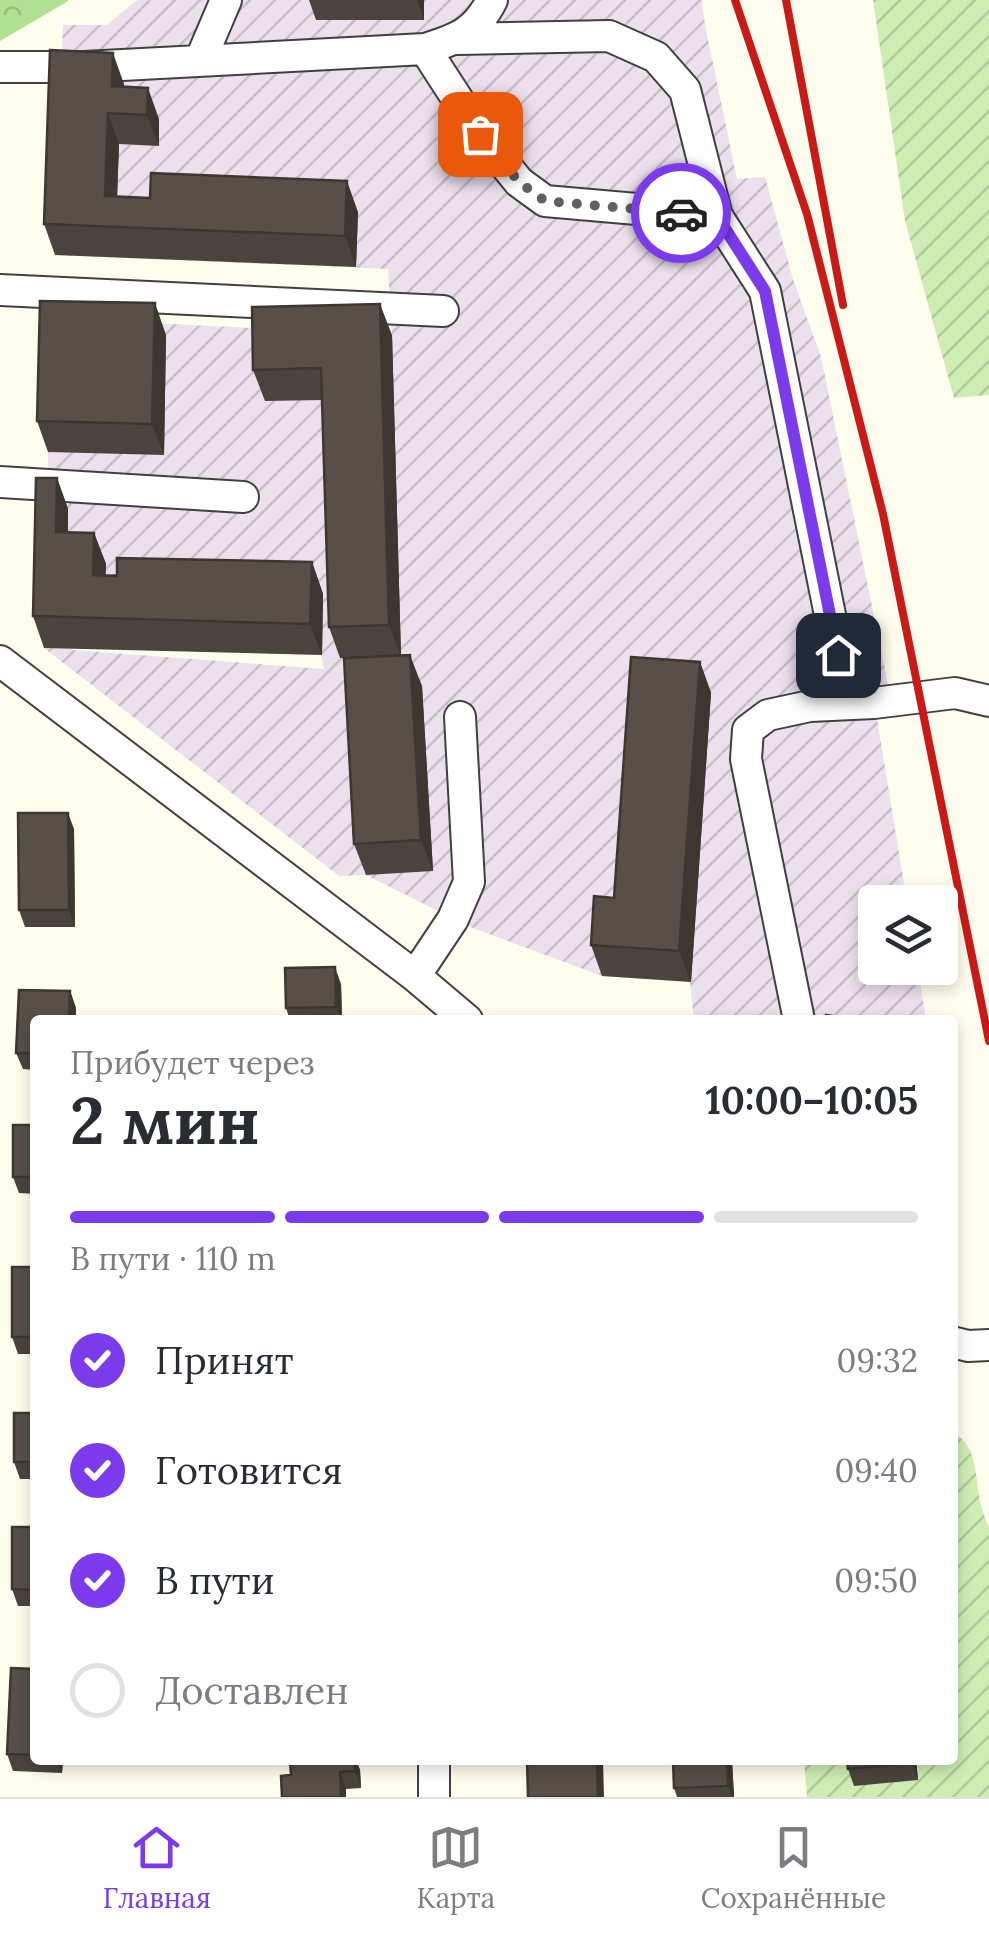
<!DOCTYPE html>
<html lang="ru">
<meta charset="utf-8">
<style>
body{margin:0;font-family:Lora,serif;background:#f7f7f7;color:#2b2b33;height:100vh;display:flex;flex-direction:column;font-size:38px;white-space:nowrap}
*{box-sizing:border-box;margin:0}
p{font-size:32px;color:#7c7c81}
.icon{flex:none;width:55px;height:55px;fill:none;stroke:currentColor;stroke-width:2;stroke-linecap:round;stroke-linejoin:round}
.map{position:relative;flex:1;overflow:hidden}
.side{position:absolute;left:30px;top:1015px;width:928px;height:750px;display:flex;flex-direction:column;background:#fff;border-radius:10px;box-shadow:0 5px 15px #0003}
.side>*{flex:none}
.controls{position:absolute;left:858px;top:885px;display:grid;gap:20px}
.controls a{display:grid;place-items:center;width:100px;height:100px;border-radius:10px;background:#fff;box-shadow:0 5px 15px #0003;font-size:50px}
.pin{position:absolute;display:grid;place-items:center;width:85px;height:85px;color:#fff;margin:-42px;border-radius:20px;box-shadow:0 5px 15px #0006}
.courier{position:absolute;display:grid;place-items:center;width:100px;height:100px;margin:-50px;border:8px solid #7c3aed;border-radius:50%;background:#fff;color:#222;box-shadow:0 2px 12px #0007}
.summary em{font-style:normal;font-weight:800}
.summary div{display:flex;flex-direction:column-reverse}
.summary{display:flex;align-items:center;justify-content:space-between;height:170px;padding:0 40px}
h1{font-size:65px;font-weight:800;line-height:75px}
.bar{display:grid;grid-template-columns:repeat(4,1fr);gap:15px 10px;align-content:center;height:120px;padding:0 40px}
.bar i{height:12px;border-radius:8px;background:#e1e1e2}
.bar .current{background:#7c3aed}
.bar p{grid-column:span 4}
ol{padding:0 40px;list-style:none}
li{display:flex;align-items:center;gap:30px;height:110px}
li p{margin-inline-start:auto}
li .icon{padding:10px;border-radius:50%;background:#7c3aed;color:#fff;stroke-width:4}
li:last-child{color:#7c7c81}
li i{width:55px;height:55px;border:5px solid #e1e1e2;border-radius:50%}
.dock{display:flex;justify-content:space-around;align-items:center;height:140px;border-top:2px solid #e1e1e2;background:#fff;font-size:28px;color:#7c7c81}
.dock a{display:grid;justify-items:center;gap:5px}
.dock .current{color:#7c3aed}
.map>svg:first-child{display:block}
</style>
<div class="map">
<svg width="989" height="1797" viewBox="0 0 989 1797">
<defs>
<pattern id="industrial-furrows" width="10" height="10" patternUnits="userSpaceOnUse" patternTransform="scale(2.5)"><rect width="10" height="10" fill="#ece0ed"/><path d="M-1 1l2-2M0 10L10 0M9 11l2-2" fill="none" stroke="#c9bfca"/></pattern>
<pattern id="forest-crowns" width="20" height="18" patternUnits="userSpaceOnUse" patternTransform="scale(2.5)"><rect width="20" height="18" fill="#b0e091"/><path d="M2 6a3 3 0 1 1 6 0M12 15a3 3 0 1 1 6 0" fill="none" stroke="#96bf7c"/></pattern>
<pattern id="garden-furrows" width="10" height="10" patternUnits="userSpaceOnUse" patternTransform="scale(2.5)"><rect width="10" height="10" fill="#ceedb3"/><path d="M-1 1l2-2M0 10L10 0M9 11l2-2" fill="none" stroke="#b0ca99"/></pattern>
</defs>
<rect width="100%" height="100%" fill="#fffded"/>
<path fill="url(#industrial-furrows)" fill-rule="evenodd" d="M137 0H702L705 25 737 179 765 177 793 279 821 357 890 694H873L907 902H875V968H918L926 1020H694L690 982 602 976 468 926 366 875 339 876 44 648 51 318 392 335 388 269 55 255 63 25H107ZM72 648 321 655 324 669 72 650Z"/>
<path fill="url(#forest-crowns)" d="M0 0H68V1L0 41Z"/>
<path fill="url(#garden-furrows)" d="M873 0H989V395L954 398 905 221Z
M953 1433C980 1447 974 1479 981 1505 983 1513 986 1521 989 1528V1797H807L804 1760H952Z"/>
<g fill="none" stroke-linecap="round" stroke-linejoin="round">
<defs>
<path id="minor" d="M458 39 609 36 656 57 685 90 717 216 765 291 838 655
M425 49 480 134 519 182 545 201 717 216
M200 61 226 0
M0 67H84L425 49C458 39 476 32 492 0
M0 290 443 311
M0 482 243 497
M0 661 415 976 467 1020
M415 976 453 919 469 882 460 717
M799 1020 746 759 748 730 768 715 810 706 874 703 955 693 989 701
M952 1342 968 1346 989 1345
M434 1797V1760"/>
</defs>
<use href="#minor" stroke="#404040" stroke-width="34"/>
<use href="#minor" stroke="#fff" stroke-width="30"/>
<path stroke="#ca1a18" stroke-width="8" d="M735 0 807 214 883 514 989 1041
M786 0 843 305"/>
</g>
<path fill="#4b443e" d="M309 0H424V20H316Z
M124 84V87L159 119V146L119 144 117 197 358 212 356 267 55 255 44 224Z
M166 335 164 455 48 452 37 421Z
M392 335 401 655 422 686 433 871 366 875 354 844 352 658H340L329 627 322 400 265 401 253 370Z
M57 478 68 509V532L94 533 106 564 105 575 312 562 323 594 322 655 44 648 33 616Z
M700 662 711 693 691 982 602 976 591 945 614 898Z
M74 829 75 927H25L19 910Z
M341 984 342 1020H290L286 1008Z
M19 990 70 991 76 1008V1020H35V1070L23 1069 16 1053Z
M35 1125V1194L19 1193 13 1177Z
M35 1267V1354H18L12 1337Z
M35 1413V1479H20L14 1462Z
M35 1527V1606H18L12 1589Z
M35 1669V1760H63L62 1773 13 1771 7 1754Z
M290 1760H356L360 1770 361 1788 346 1789V1797H282L291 1775Z
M673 1760H732L734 1797H677L674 1788Z
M916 1760 918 1780 854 1786 848 1769Z"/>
<path fill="#3d3732" d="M417 0H424V20Z
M113 53 124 84 123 114 112 86Z
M148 88 159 119V146L147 115Z
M108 113 119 144 116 227 105 196Z
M347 181 358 212 356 267 345 236Z
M155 303 166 335 164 455 152 424Z
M380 304 392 335 401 656 389 625Z
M57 478 68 509 67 563 56 532Z
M94 533 106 564 105 606 93 575Z
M312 562 323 594 322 655 310 624Z
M410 655 422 686 433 871 421 840Z
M700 662 711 693 691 982 679 951Z
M68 813 74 829 75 927 69 910Z
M335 967 341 984 342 1020 336 1007Z
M70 991 76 1008V1020H69Z
M57 1760H63L62 1773Z
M354 1760H356L360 1770 361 1788 355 1771Z
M597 1760H603L604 1797H598Z
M727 1760H732L734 1797H732L728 1786Z
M912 1760H916L918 1780 912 1763Z
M340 1772 346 1789V1797H341Z"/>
<path fill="#574f48" stroke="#3d3732" stroke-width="2.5" d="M50 50 113 53 112 86 148 88 147 115 108 113 105 196 150 198 151 173 347 181 345 236 44 224Z
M40 301 155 303 152 424 37 421Z
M380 304 389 625 329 627 321 368 253 370 252 307Z
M36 478H57L56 532 94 533 93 575 117 576V558L312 562 310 624 33 616Z
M410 655 421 840 354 844 344 658Z
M631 657 700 662 679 951 591 945 594 896 614 898Z
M18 813H68L69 910H19Z
M335 967 336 1007 286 1008 285 968Z
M19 990 70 991 69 1020H35V1053H16Z
M826 1015 858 1020H825Z
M13 1125H35V1177H13Z
M12 1267H35V1337H12Z
M14 1413H35V1462H14Z
M12 1527H35V1590L12 1589Z
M11 1668 35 1669V1755L7 1754Z
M290 1760H354L355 1771 340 1772 341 1797H282L281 1776 291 1775Z
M527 1760H597L598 1797H528Z
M673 1760H727L728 1786 674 1788Z
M847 1760H912V1763L848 1769Z"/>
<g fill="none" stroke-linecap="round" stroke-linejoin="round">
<path stroke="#62615b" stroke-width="10" stroke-dasharray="0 18" d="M480 134 519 182 545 201 681 213"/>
<path stroke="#7c3aed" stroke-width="12" d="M681 213 717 216 765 291 838 655"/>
</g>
</svg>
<div class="controls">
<a><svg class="icon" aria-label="layers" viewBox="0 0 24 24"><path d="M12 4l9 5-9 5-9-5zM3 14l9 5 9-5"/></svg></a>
</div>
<div class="pin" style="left:480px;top:134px;background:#ea580c"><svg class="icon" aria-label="bag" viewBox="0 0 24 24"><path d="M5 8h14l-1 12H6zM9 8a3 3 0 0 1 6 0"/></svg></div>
<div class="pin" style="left:838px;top:655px;background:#1f2937"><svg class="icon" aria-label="home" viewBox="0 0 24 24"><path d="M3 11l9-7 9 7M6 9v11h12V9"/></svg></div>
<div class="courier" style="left:681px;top:213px"><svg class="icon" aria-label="car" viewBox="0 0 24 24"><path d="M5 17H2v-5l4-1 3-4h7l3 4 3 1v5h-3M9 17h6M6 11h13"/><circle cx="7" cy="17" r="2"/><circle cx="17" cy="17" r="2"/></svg></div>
<section class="side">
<div class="summary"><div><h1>2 мин</h1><p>Прибудет через</p></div><em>10:00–10:05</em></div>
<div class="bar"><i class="current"></i><i class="current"></i><i class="current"></i><i></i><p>В пути · 110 m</p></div>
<ol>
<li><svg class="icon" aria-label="check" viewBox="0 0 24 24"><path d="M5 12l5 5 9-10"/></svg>Принят<p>09:32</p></li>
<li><svg class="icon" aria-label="check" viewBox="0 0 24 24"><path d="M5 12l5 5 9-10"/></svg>Готовится<p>09:40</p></li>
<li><svg class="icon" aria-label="check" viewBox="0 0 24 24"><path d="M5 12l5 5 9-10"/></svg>В пути<p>09:50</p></li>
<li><i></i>Доставлен</li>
</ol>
</section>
</div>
<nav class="dock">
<a class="current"><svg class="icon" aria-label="home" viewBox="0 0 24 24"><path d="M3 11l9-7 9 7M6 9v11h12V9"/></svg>Главная</a>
<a><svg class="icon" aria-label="map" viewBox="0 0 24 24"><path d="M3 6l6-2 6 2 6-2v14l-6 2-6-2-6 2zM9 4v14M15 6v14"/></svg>Карта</a>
<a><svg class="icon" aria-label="saved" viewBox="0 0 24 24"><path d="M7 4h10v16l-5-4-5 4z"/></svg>Сохранённые</a>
</nav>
